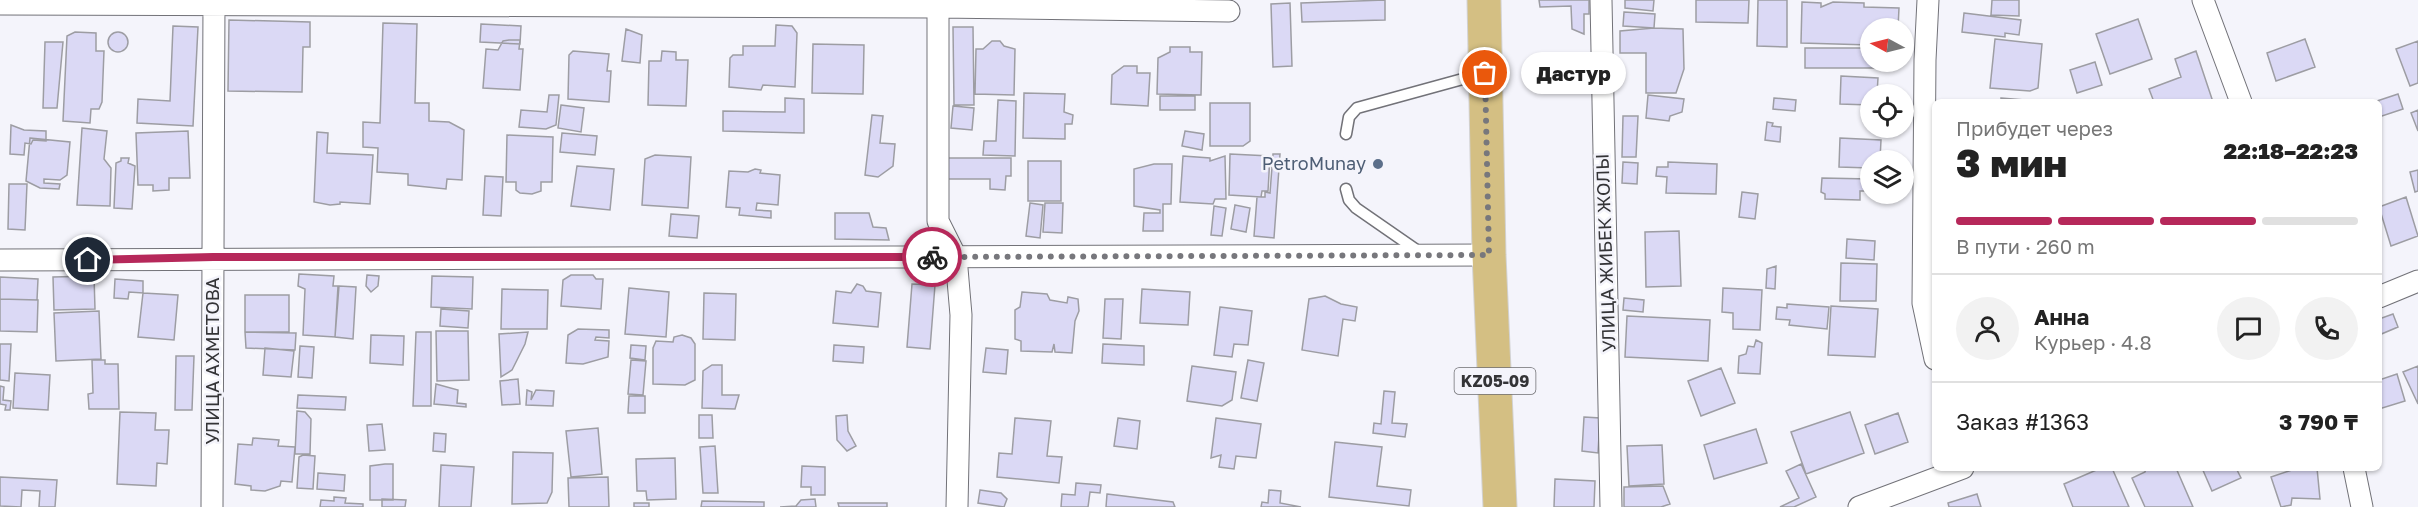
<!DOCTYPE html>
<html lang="ru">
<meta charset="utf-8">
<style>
body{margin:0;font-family:"Golos Text",sans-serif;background:#f2f2f2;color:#222;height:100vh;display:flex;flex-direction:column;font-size:22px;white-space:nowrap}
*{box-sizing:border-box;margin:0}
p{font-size:20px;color:#767676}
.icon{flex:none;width:33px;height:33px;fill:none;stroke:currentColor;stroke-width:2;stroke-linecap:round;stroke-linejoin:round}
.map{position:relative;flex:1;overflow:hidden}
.sheet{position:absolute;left:1932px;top:99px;width:450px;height:372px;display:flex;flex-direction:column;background:#fff;border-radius:9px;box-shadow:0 2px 4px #0004}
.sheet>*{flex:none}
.needle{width:39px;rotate:277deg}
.controls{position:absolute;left:1860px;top:18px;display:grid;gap:12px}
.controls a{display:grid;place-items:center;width:54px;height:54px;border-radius:50%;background:#fff;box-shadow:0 2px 4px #0004;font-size:30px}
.pin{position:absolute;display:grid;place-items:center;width:51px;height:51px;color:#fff;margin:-26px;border:3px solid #fff;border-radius:50%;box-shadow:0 2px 6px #0007}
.courier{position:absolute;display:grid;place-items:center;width:60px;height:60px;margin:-30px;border:4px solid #b6285a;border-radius:50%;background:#fff;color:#222;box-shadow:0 2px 8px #0007}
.bubble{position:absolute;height:42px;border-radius:21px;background:#fff;box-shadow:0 2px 4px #0004;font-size:20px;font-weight:800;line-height:42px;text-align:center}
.headline em{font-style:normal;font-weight:800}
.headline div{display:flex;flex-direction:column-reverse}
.headline{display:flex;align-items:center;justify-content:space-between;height:102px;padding:0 24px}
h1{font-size:39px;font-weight:800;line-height:45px}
.bar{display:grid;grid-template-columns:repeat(4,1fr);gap:9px 6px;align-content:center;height:72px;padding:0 24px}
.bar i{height:8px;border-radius:4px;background:#e0e0e0}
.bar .active{background:#b6285a}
.bar p{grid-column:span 4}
.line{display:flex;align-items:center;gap:15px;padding:0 24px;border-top:2px solid #e0e0e0}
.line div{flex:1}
.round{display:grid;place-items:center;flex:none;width:63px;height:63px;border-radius:32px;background:#f2f2f2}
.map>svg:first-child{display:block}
</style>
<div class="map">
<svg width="2418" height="507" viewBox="0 0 2418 507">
<rect width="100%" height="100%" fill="#f4f4fb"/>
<path fill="#dbd9f5" stroke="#9d9da3" stroke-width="1.5" d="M1385 0V20L1302 22 1301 3Z
M1539 0H1589V14H1584V34L1572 29 1571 6 1540 7Z
M1625 0H1654L1653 11 1625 8Z
M1696 0H1749L1748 23 1696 22Z
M1758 0H1787V47L1757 46Z
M1992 0H2019V16L1991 15Z
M1802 2 1821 3V7L1833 2 1864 3V7L1899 8 1898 28H1870V45L1801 43Z
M1290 3 1292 66 1273 67 1271 4Z
M1624 12 1655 14 1654 28 1623 26Z
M1964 13 2021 20 2019 35 2005 33V37L1962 32Z
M2138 19 2152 59 2110 74 2096 34Z
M229 20 310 22V47H303L302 92 228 91Z
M383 23 417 24 415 103H429V121L449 122 464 130 462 180 447 179 446 189 408 185V174L377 172 378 148 363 147V122L380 123Z
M481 24 521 26 520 44 480 42Z
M776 25 792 26 797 33 795 87 763 85 761 90 729 87 730 58 733 55H743V46H775Z
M173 26 198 27 193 126 137 123 138 99 170 101Z
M953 27H973L974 105H954Z
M1654 28 1683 29 1684 69 1676 93H1646V53H1620V31Z
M626 29 642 35 640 63 622 61Z
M108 42a10 10 0 1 1 20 0a10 10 0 1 1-20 0Z
M75 32 96 33V51H104L102 102 99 109H91L90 123 63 121 67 36Z
M1995 39 2042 44 2038 88 2030 91 1990 88Z
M2305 39 2315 67 2276 81 2267 53Z
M509 40H520L519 49H523L520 90 483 88 486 49 498 50 503 41Z
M992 41H1000L1004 46 1015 49 1014 95 975 94 976 49H983Z
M2418 41V83L2410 86 2396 49Z
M45 42H63L57 108H43Z
M813 44 864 45 863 94 812 93Z
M1170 47H1190V52H1202L1201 95 1157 94 1158 58 1170 52Z
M1805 48H1870V62H1897V68H1805Z
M573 51 609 54 607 71H611L609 102 568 99 569 55Z
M662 51 676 52V60H688L686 106 648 105 649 61H661Z
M2196 51 2213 102H2154L2149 89 2181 77 2175 59Z
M2095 62 2102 85 2077 93 2070 70Z
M1124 66H1137V73H1150L1148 106 1111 104 1112 75Z
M1841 76 1878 78 1877 94H1870V105L1840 104Z
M1024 93 1065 94 1064 112 1073 115 1072 124H1065V139L1023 138Z
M2398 94 2403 109 2379 117V102H2374Z
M549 95H559L556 125 546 129 519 127 521 110 547 112Z
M1648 95 1684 99 1682 112 1670 116 1669 121 1646 118Z
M1160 96H1195V110H1160Z
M785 98 804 99V133L723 131V111L785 112Z
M1774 98 1796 100 1795 111 1773 109Z
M2001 98 2047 102H2001Z
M998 100 1016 101 1015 156 983 155 984 141H996Z
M1210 103H1250V141L1243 146H1210Z
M561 105 584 108 581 132 558 128Z
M953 106 974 108 972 130 951 128Z
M2418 110V131L2411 113Z
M872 115 883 116 880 143 895 144 893 166 878 177 865 175Z
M1623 116H1638L1636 157H1622Z
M1767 122 1773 123 1772 126 1781 127 1780 142 1765 140Z
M11 125 24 130 46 131V141L33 140 31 144 25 143 24 155 10 154Z
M82 128 107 131 104 159 111 168 110 206 77 205Z
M188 131 190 178H169V190L153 191V185H138L136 133Z
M1185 131 1204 134 1202 150 1182 146Z
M317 132 328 133 327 153 373 155 370 204 340 202V204L330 205 314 202Z
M562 133 597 136 595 155 560 152Z
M507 135 553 137 552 182H541V191L532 194 520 193 516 190V182H506Z
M30 138 70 142 67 175 60 180 44 179V183L60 184 59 189 40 188 26 181Z
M1840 138 1881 140 1880 160H1870V168L1839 167Z
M1230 154 1270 156 1268 191H1262L1261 197 1229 195Z
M1273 154H1280L1274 238 1254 236 1257 197H1265V192L1270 193Z
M655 155 691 157 688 208 642 205 645 159Z
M1183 156 1210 158V161L1225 156 1226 199H1215L1213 204 1180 202Z
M121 158H129L128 163 135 166 132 209 114 208 116 163 121 161Z
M948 158H1011V176H1006L1005 190 990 189V179H948Z
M1028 161H1061V201H1028Z
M1623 162 1638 163 1637 184 1622 183Z
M1668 162 1717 164 1716 194 1666 193 1667 177 1656 176 1657 167H1668Z
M1154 164H1172L1171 204H1163V231H1143L1144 213H1160V210L1134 206V169Z
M577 166 614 169 610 210 571 206Z
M755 169 761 170 760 173 780 175 778 205 757 203 756 210 771 211V218L739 215 740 208 726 207 729 171 748 172Z
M2418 170V191L2415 192 2410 172Z
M485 176 503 177 501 216 483 215Z
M1822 178 1870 179V191H1860V200L1825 199V194L1821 192Z
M9 184H27L25 230 8 229Z
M1742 192 1758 194 1755 219 1739 217Z
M2406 197 2418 236 2391 246 2379 207Z
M1030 203 1043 205 1040 238 1026 236Z
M1045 203H1063L1062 233 1043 232Z
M1235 205 1250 208 1246 232 1231 229Z
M1214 206 1226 208 1222 236 1211 235Z
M835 213H869L873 227 886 228 889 240 835 239Z
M671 214 699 216 697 238 669 236Z
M1679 231 1681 286 1646 287 1645 232Z
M1847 239 1875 241 1874 260 1846 258Z
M1841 263 1877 264 1876 301H1840Z
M1776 266 1775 289 1766 288 1767 269Z
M299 274 334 276 333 286H338L335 337 303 335 305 289 298 286Z
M367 275 379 276 378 286 371 292 366 286Z
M571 275H593L596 279H603L601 309 561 306 563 280Z
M94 276 95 309 54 310 53 277Z
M432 276 473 277 472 309 431 307Z
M0 277 38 279 37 300 0 299Z
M115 279 143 281V293L129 292 128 299 114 298Z
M857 284 863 286 866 291 881 293 878 327 833 323 836 291 851 293Z
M912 284 935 285 930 349 907 347Z
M339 286 356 287 353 339 335 337Z
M629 288 669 292 666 337 625 334Z
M1723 288 1762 290 1760 330 1733 329V313L1722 312Z
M502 289 548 290 547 329H501Z
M1142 289 1190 292 1188 325 1140 323Z
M1022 292 1047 294 1050 300 1067 303 1068 297 1078 299 1079 311 1075 321 1072 353 1055 352 1054 344 1052 352 1021 351V341L1015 339V310L1020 307Z
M143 293 178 295 174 340 138 337Z
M704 293 736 294 735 340 703 339Z
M245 295H289V332H245Z
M1325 296 1341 304 1357 307 1355 321 1343 319 1338 356 1302 350 1309 299Z
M1624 298 1644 300 1643 312 1623 310Z
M0 299 38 300 37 332 0 331Z
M1105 299H1123L1121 339 1103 338Z
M1787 304 1829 307 1827 329 1789 325 1790 320 1776 319 1777 307 1787 308Z
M1831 306 1878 309 1875 357 1828 355Z
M1220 307 1252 311 1248 345 1234 344 1232 357 1214 355Z
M441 309 469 311 468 328 440 326Z
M99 311 101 359 56 361 54 313Z
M2393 314 2398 327 2379 335V319Z
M1627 316 1710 320 1708 361 1625 357Z
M578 329 609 330V338L596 337 595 340 609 341 608 357 583 364 566 363 568 335Z
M436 331H468L469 380 437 381Z
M245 332 296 333 295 350 246 348Z
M416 332H431V406H413Z
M528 332 525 344 512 370 501 377 499 334Z
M371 335 404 336 403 365 370 363Z
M682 335 691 338 695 344V380L685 385 653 384V348L656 341 673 342 674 337Z
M1756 340 1762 343 1760 374 1738 373 1739 356 1746 354 1748 346 1754 347Z
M0 344H11L9 381 0 380Z
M1103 344 1144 346V365L1102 363Z
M631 345 646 346 645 360 630 358Z
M834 345 864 347 863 363 833 361Z
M300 346 314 347 312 378 298 377Z
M265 348 294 351 291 377 263 375Z
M986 348 1008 350 1006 374 983 372Z
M176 356H194L192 410H175Z
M92 360H105V364H118L119 409H89L88 394 93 393Z
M631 360 646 361 643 395 628 394Z
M1248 360 1264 363 1257 401 1241 398Z
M712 365H722V395H739L735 409 702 408 703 371Z
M1192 366 1236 372 1232 400 1222 406 1187 401Z
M2418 366V404L2403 372Z
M1721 368 1735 403 1701 416 1688 381Z
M15 373 50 375 48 410 13 408Z
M2397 374 2405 401 2379 409V380Z
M518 379 520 404 502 405 500 381Z
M436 384 458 390 457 403 466 404V407L434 404Z
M0 386 4 387 3 400 11 401 10 410H5L6 405 0 404Z
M527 390 532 392 531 400 536 390 554 391 553 406 526 405Z
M1384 391 1395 392 1392 423 1407 424 1405 437 1373 433 1374 423 1381 424Z
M298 395 346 397 345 410 297 408Z
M629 396H645V413H628Z
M297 411 305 412 311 419 310 454H295Z
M120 412 156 413 155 430H169L167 464 157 463 156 486 117 484Z
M1850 412 1864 453 1806 474 1791 432Z
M1898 413 1908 442 1875 454 1865 425Z
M699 415H712L713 438H699Z
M847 415 848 431 856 446 847 451 837 440 836 416Z
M1584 417 1600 418 1598 453 1582 451Z
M1015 418 1051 421 1047 456 1062 457 1059 483 997 477 999 453 1012 454Z
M1118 418 1140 421 1137 449 1114 446Z
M1216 418 1261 424 1256 458 1236 456 1234 469 1219 467 1221 455 1211 458Z
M382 424 385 450 369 451 367 425Z
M598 428 602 474 571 477 566 431Z
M1756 429 1767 463 1714 479 1704 445Z
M434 433 446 434 445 452 433 451Z
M253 438 279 440 278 446 295 447 292 482 281 481 280 486 265 491 251 490V486L235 484 238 444 252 445Z
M1335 442 1382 447 1377 486 1411 490 1409 506 1329 497Z
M1662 445 1664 484 1629 486 1627 446Z
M715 446 718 493H703L700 447Z
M513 452 553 453 552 492 547 503 512 504Z
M303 455 315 456 313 489 297 488 299 457Z
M675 458 676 499 647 500 646 491H637L636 459Z
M385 464H393V500H370V466Z
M1801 464 1816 497 1794 507H1780L1799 498 1786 471Z
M441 465 474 467 471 507H439Z
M802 466 825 467V495H811V487H801Z
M2101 468H2112L2129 507H2073L2064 484Z
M2146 468H2176L2193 507H2145L2132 478 2145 472Z
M2202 468H2236L2241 478 2212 491Z
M2298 468H2317L2320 499 2292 498 2291 505 2281 507 2271 477Z
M318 473 345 475 344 491 317 489Z
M0 477 57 480 55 507H39L40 491 22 490 21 507 0 506Z
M608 477 609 507H569L568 478Z
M1555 479 1595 481 1594 507H1554Z
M1076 483 1101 485 1100 493 1090 492 1088 507H1061L1062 494 1075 495Z
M1663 486 1670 504 1661 507H1624V487Z
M980 490 1001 493 1007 499 1004 507 978 503Z
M1269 490 1281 491 1280 503 1301 507H1261L1262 502 1268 503Z
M1107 494 1173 502 1175 507H1106Z
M1977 494 1981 507H1949L1948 503Z
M334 497 346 498 345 503 363 504V507H320L321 500 334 501Z
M382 499 406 500 405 507H382Z
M815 499 816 507H780L796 506 801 500Z
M702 501 764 502V507H701Z
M634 503H649V507H634Z
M838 503H887V507H839Z"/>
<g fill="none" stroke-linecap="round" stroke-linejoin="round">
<defs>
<path id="lane" d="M1346 134 1349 117 1357 108 1481 74
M1346 189 1349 200 1356 208 1421 253"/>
<path id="street" d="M938 0V221L956 257 961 315 957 507
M1601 0 1611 507
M1928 0 1925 60 1923 303 1935 359
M2203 0 2241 102
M0 4 938 7 1229 11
M0 260 1489 255
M2379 297 2418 281
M2354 468 2362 507
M212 507 214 0
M1859 507 1963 468"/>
<path id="primary" d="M1484 0 1489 255 1500 507"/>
</defs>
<use href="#lane" stroke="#727278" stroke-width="13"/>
<use href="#street" stroke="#727278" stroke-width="23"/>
<use href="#primary" stroke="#d2d2d3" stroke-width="35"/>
<use href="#lane" stroke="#fff" stroke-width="10"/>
<use href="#street" stroke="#fff" stroke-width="21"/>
<use href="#primary" stroke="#d4bf83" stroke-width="33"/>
</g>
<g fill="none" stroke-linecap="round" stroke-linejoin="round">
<path stroke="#77777c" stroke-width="6" stroke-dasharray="0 10.8" d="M932 257 1489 255 1485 73"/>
<path stroke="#b6285a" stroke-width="8" d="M88 260 213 257H932"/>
</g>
<circle fill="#5c6f8a" stroke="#f4f4fb" stroke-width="2" cx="1378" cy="164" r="6"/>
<g text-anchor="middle" stroke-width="5" stroke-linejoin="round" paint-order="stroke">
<rect fill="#f4f4fb" stroke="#6e6e72" stroke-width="1.5" x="1454.5" y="368" width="81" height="26" rx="4.5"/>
<g font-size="16" font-weight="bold" fill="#343437">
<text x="1495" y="387">KZ05-09</text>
</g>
<g font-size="18" fill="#4e5e75" stroke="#f4f4fb" text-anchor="end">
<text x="1366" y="170">PetroMunay</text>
</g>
<g font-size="18" fill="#343437" stroke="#f4f4fb">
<text transform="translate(1606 253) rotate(-92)" y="6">УЛИЦА ЖИБЕК ЖОЛЫ</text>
<text transform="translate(213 361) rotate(-90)" y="6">УЛИЦА АХМЕТОВА</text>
</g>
</g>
</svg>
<div class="controls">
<a><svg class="needle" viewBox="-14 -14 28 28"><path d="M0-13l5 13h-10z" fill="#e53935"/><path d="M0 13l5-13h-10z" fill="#767676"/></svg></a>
<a><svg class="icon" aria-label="locate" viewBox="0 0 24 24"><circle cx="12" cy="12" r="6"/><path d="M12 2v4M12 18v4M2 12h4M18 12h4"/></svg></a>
<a><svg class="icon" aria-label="layers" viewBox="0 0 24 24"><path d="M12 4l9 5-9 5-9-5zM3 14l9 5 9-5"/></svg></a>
</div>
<div class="pin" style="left:1485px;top:73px;background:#ea580c"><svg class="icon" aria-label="bag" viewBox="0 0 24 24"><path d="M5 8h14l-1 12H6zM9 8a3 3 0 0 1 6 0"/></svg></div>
<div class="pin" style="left:88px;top:260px;background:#1f2937"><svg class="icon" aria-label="home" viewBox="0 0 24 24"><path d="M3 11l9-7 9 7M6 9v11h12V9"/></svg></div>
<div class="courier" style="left:932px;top:257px"><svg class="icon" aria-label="bike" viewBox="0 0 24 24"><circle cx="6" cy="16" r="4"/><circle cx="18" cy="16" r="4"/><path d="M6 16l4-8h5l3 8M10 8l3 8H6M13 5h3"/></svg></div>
<div class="bubble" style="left:1521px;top:52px;width:105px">Дастур</div>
<section class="sheet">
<div class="headline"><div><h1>3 мин</h1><p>Прибудет через</p></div><em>22:18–22:23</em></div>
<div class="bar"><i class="active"></i><i class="active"></i><i class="active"></i><i></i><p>В пути · 260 m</p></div>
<div class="line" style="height:108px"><a class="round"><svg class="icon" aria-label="person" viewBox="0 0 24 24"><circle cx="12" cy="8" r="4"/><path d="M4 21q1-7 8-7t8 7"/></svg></a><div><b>Анна</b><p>Курьер · 4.8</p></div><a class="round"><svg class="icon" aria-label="chat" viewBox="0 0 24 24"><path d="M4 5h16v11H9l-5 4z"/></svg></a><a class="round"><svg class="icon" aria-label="phone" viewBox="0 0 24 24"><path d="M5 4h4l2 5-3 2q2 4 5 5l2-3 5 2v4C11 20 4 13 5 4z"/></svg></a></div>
<div class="line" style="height:78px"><div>Заказ #1363</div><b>3 790 ₸</b></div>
</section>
</div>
